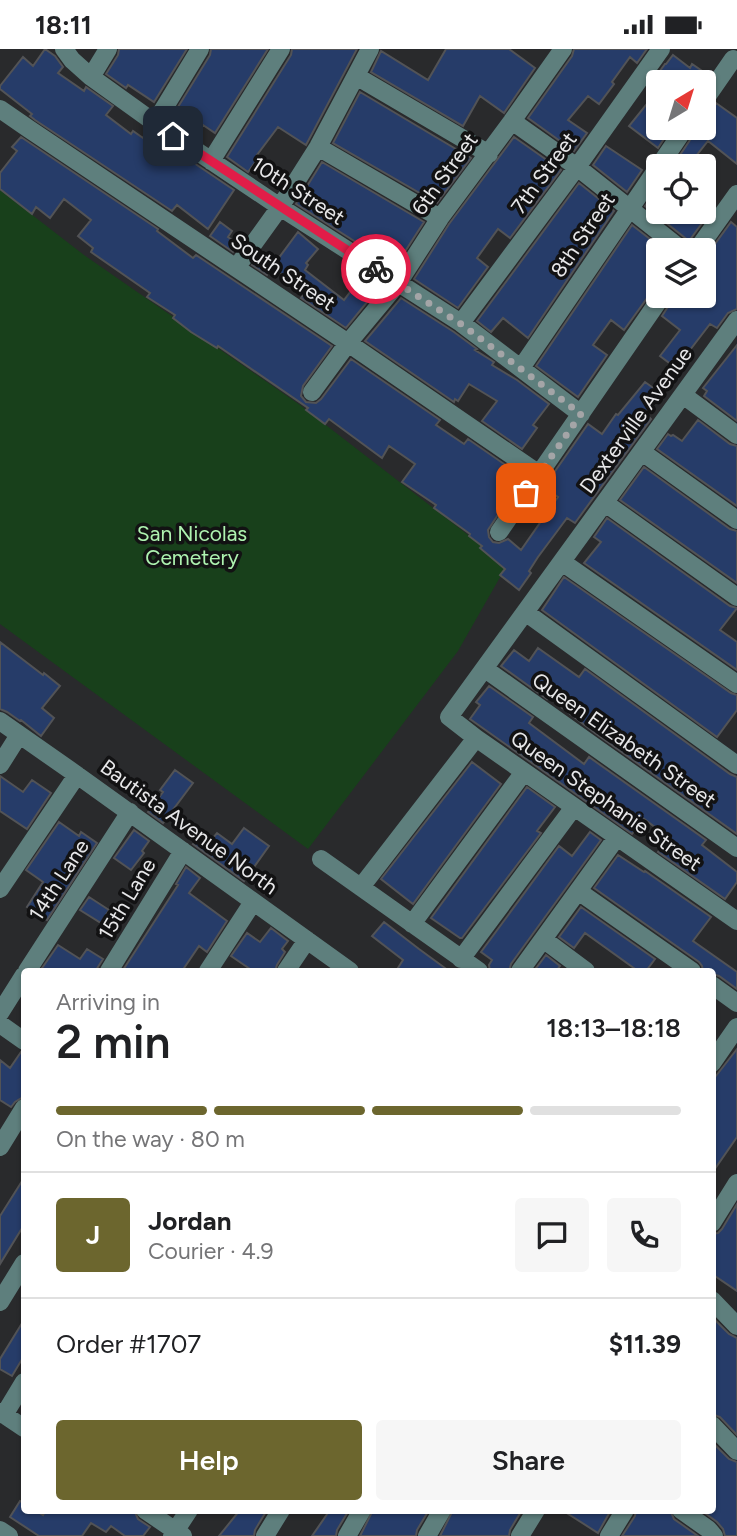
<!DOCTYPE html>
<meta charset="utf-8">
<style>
body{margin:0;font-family:Figtree,sans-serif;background:#f6f6f6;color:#202124;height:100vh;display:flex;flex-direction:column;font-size:26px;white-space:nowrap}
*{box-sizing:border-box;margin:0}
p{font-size:23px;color:#757577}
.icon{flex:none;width:38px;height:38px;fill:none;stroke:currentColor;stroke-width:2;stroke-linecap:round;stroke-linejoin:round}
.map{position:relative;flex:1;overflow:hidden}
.sheet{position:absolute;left:21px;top:919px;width:695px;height:546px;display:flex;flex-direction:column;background:#fff;border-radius:7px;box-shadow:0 2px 5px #0004}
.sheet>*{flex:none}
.needle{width:46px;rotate:38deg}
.fabs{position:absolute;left:646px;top:21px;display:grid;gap:14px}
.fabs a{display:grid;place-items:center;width:70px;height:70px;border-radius:7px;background:#fff;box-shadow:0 2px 5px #0004;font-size:35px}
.pin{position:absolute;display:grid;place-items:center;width:60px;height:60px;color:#fff;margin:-30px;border-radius:14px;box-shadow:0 4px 10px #0006}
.courier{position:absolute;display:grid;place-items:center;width:70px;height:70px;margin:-35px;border:5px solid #e11d48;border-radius:50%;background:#fff;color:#222;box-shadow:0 2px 9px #0007}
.overview em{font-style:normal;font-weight:600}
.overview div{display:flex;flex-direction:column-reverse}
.overview{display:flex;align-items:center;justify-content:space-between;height:119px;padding:0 35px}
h1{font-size:46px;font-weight:600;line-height:52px}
.bar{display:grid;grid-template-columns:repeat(4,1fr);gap:10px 7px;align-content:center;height:84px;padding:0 35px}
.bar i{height:9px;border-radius:5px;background:#e0e0e0}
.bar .current{background:#6c662e}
.bar p{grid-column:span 4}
.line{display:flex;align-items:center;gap:18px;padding:0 35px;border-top:2px solid #e0e0e0}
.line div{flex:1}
.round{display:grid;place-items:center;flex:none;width:74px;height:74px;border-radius:7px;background:#f6f6f6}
.button{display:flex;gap:14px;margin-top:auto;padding:14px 35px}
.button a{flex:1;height:80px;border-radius:7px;background:#6c662e;color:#fff;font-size:28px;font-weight:600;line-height:80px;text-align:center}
.button a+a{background:#f6f6f6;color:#202124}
.status{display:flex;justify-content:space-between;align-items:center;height:49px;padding:0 35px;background:#fff;direction:ltr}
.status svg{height:19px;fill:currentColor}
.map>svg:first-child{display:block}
</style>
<div class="status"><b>18:11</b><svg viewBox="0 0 49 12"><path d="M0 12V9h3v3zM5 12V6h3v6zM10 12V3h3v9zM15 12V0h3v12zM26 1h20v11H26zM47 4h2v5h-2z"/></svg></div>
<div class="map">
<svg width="737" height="1487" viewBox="0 0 737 1487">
<rect width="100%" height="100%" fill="#292a2c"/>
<path fill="#18401b" d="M0 141 84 206 300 356 507 516 458 602 308 800 0 575Z"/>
<path fill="#263c69" stroke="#525356" stroke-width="2" d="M45 0 55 7 63 18 58 24 84 42 86 38 113 57 106 66 131 85 133 82 143 89 148 83 234 141 208 180 177 156 172 162 35 71 30 67 32 65 0 40V37L23 8 33 17Z
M119 0H187L154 53 128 36 126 39 106 25 118 6Z
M211 0H268L215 84 203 76 195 87 170 71 210 6Z
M292 0H357L306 96 278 78 257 106 259 108 248 123 227 108 291 6Z
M446 0H509L535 19 504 64 480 47 463 77 371 23 381 2 428 31Z
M574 0H647L637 14 630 8 612 33 614 35 599 55 588 47 568 71 587 84 574 102 528 69 572 7Z
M673 6 690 19 692 15 708 26 703 33H652L665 15H666Z
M658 41V79H671L658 99 629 77Z
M360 43 471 109 437 154 333 94Z
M716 54 737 69V115L708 92 688 117H683L676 112 694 85 696 79H704V63L709 62Z
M21 88 158 180 157 182 193 209 196 206 332 297 303 337 301 347 306 353 316 354 321 350 351 310 440 371 436 376 464 395 468 390 517 424 502 443 509 449 488 481 489 488 493 493 499 494 508 490 521 501 558 448 544 438 588 375 602 385 616 365 618 366 645 333 659 343 658 345 660 346 645 364 651 370 575 474 567 469 538 508 529 522 531 524 519 541 500 526 505 520 480 499 482 497 469 487 470 485 434 459 436 456 402 433 415 415 389 397 382 409 329 370 325 375 306 361 308 359 218 297 217 299 191 283 173 269 175 266 147 248 150 244 91 203 93 199 78 187 91 171 64 150 50 169 36 158 32 165 0 140V124L17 102 12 98Z
M514 88 561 121 510 189 498 180 477 209 488 218 458 259 414 230 449 175Z
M606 97 642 121 627 143 593 116Z
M322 113 424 173 395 218 296 155Z
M579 134 614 162 528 289 503 269 491 283 477 272Z
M658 139V163H704V151L713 159 689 192 645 157Z
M220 173 232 182 228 188 239 196 233 203 210 187Z
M731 173 737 178V260L728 264 717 279 710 275 676 319 660 307 680 281 662 267 671 253 673 247H704V210Z
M632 176 664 201H658V236L653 241 624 281 611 271 593 296 607 306 578 348 536 317Z
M298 183 318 200 306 214 308 216 305 221 344 251 357 234 372 247 346 279 301 249 305 243 272 218Z
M257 209 272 219 267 226 252 216Z
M401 249 454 283 477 300 475 301 494 313 492 316 517 331 549 355 533 376 537 379 522 400 482 372 497 352 469 335 458 352 455 350 454 353 365 292Z
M737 296V372L704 347 707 342 703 339Z
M698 371 730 395 737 397V457L657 400 668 385 671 387 673 386 682 392Z
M644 418 730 480 737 482V534L620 451Z
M607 469 730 557 737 559 720 581 737 593V621L584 514 601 493 594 488Z
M564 528 731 644 737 646V661L717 688 542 561Z
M0 593 43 626 44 624 60 637 42 659 54 669 41 687 21 671 20 672 7 663 0 660Z
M538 599 579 628 585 620 730 725 737 728V785L595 684 548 648 547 650 501 617 514 601 529 612Z
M489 637 533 668 529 674 584 715 589 708 706 791 702 796 737 823V833L725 850 658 803 668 788 644 770 632 785 470 670 480 656 476 653Z
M472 713 501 735 413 855 381 830Z
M175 721 193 734 163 774 148 763 163 743 160 741Z
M0 727 23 743 32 731 51 744 27 780 0 762Z
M527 738 555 758 537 782 541 784 462 889H460L431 869Z
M59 773 79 787 81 783 97 794 47 871 27 858 43 833 26 821Z
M244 779 269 797 244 832 193 795 199 788 208 795 217 784 232 795Z
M134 781 149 792 142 802 144 804 131 821 114 809Z
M590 783 601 791 511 915 509 922H490L489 916 492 911 481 903 559 797 572 807Z
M618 806 644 823 645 822 711 868 693 892 737 923V940L719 927 712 925V922H703L702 917 699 913 594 839Z
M186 818 200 829 189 844 227 872 207 903 199 897 182 922H126L123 921 178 836 176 835Z
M89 848 109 861 101 874 80 861Z
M581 858 655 910 646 922H638L585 884 574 899 559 888Z
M384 873 419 900 449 922H396L403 911 372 887Z
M271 879 288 892 282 900 285 903 277 916 275 922H253L231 907 247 884 260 893Z
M58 896 80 910 87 900 103 910 96 921 98 922H40Z
M546 906 560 917 556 922H534Z
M737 1000V1088L712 1124V1032Z
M21 1003H24V1045L23 1048 15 1053 11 1058 0 1051V1011L10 1019Z
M24 1129V1176L0 1215V1167Z
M737 1155V1242L712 1225V1185L718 1184 722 1180Z
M712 1268 729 1285 737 1289V1386L720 1368 712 1365Z
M24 1271V1307L12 1327 0 1320V1310Z
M712 1393 729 1410 737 1413V1487H725L723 1480 717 1473 701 1461H712Z
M20 1452 24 1454V1461H35L43 1466 46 1461H134L138 1470 150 1478 143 1487H125L111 1477 106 1483 91 1474 82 1487H39L10 1468Z
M240 1461H267L255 1481 254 1487H219Z
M330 1461H349L337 1481 336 1487H312Z
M373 1461H429L417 1481 416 1487H360Z
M453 1461H522L510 1481 509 1487H440Z
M562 1461H611L598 1484Z
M636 1461H670L674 1470 698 1487H622L635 1467Z"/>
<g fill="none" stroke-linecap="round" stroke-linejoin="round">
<path stroke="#5e7f7d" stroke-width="18" d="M64 0 72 11 91 28 155 74 280 158 461 274 581 365
M356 27 489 105
M91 28 108 0
M704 52 733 10
M0 60 29 80 348 294 539 425
M512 72 577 118 682 201
M155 74 200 0
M318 98 440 169
M211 112 281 0
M697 201 737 145
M236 219 280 158 318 98 370 0
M737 271 449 668 476 689 737 872
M461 274 577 118 661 0
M521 319 685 79
M312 343 348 294 398 234 440 169 512 72 563 0
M683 346 737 386
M642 403 737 471
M605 454 737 548
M499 483 662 247
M562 513 737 635
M525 563 737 716
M485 620 737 799
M0 672 77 726 350 922
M0 716 19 686
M321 810 479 922
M361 838 476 689
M0 840 77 726
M578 842 692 922
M412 875 524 723
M543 890 586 922
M461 910 574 758
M27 922 130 763
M109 922 183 802
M208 922 253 853
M286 922 307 891
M520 922 617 788
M712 936 737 954
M0 964 24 926
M0 975 24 992
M712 1014 737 978
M0 1098 24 1059
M712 1174 737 1134
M712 1251 737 1277
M0 1253 24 1214
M0 1363 24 1379
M4 1366 24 1333
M712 1376 737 1402
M145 1461 183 1487
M681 1461 708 1480 714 1487
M0 1481 9 1487
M172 1487 189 1461
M265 1487 281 1461
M347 1487 362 1461
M427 1487 442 1461
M520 1487 536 1461
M609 1487 625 1461"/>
</g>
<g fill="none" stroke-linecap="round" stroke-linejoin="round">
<path stroke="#a4a5a7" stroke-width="7" stroke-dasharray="0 12.6" d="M376 220 461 275 581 365 526 444"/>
<path stroke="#e11d48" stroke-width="9" d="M173 87 376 220"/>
</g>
<g text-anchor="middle" stroke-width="7" stroke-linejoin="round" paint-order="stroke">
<g font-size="21" fill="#e7e7e9" stroke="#121213">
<text transform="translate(544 124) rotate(-54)" y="7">7th Street</text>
<text transform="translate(445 125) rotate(-54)" y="7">6th Street</text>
<text transform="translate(298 142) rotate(33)" y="7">10th Street</text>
<text transform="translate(583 186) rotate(-56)" y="7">8th Street</text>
<text transform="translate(283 223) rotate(34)" y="7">South Street</text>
<text transform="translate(636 371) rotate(-54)" y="7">Dexterville Avenue</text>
<text transform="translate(624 691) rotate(35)" y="7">Queen Elizabeth Street</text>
<text transform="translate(606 752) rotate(35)" y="7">Queen Stephanie Street</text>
<text transform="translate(189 778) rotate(36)" y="7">Bautista Avenue North</text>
<text transform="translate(59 831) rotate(-57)" y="7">14th Lane</text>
<text transform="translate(127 850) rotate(-59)" y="7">15th Lane</text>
</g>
<g font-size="21" fill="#aef3b0" stroke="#121213">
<text x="192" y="492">San Nicolas<tspan x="192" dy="24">Cemetery</tspan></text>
</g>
</g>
</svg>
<div class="fabs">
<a><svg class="needle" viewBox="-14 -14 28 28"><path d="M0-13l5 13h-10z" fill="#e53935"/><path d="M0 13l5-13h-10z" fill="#757577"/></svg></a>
<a><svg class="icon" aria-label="locate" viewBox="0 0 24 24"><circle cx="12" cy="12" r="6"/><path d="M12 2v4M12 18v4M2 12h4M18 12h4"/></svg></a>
<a><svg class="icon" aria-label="layers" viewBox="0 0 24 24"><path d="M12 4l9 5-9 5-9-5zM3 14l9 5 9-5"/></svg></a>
</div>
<div class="pin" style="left:526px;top:444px;background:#ea580c"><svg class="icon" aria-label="bag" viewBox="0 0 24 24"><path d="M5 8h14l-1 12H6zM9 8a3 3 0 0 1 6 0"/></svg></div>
<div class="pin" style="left:173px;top:87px;background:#1f2937"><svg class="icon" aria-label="home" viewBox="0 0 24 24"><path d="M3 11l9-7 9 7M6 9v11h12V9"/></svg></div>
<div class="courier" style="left:376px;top:220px"><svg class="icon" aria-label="bike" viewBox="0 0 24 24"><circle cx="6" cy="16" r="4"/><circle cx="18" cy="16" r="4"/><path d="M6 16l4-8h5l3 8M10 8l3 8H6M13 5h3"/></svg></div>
<section class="sheet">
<div class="overview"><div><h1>2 min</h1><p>Arriving in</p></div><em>18:13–18:18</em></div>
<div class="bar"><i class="current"></i><i class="current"></i><i class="current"></i><i></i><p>On the way · 80 m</p></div>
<div class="line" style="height:126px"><b class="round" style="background:#6c662e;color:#fff">J</b><div><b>Jordan</b><p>Courier · 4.9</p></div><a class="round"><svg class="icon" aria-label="chat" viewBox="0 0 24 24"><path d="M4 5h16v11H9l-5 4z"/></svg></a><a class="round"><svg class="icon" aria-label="phone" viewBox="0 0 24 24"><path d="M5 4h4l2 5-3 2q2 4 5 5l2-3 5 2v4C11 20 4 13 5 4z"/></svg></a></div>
<div class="line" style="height:91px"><div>Order #1707</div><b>$11.39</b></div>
<div class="button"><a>Help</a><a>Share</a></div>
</section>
</div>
